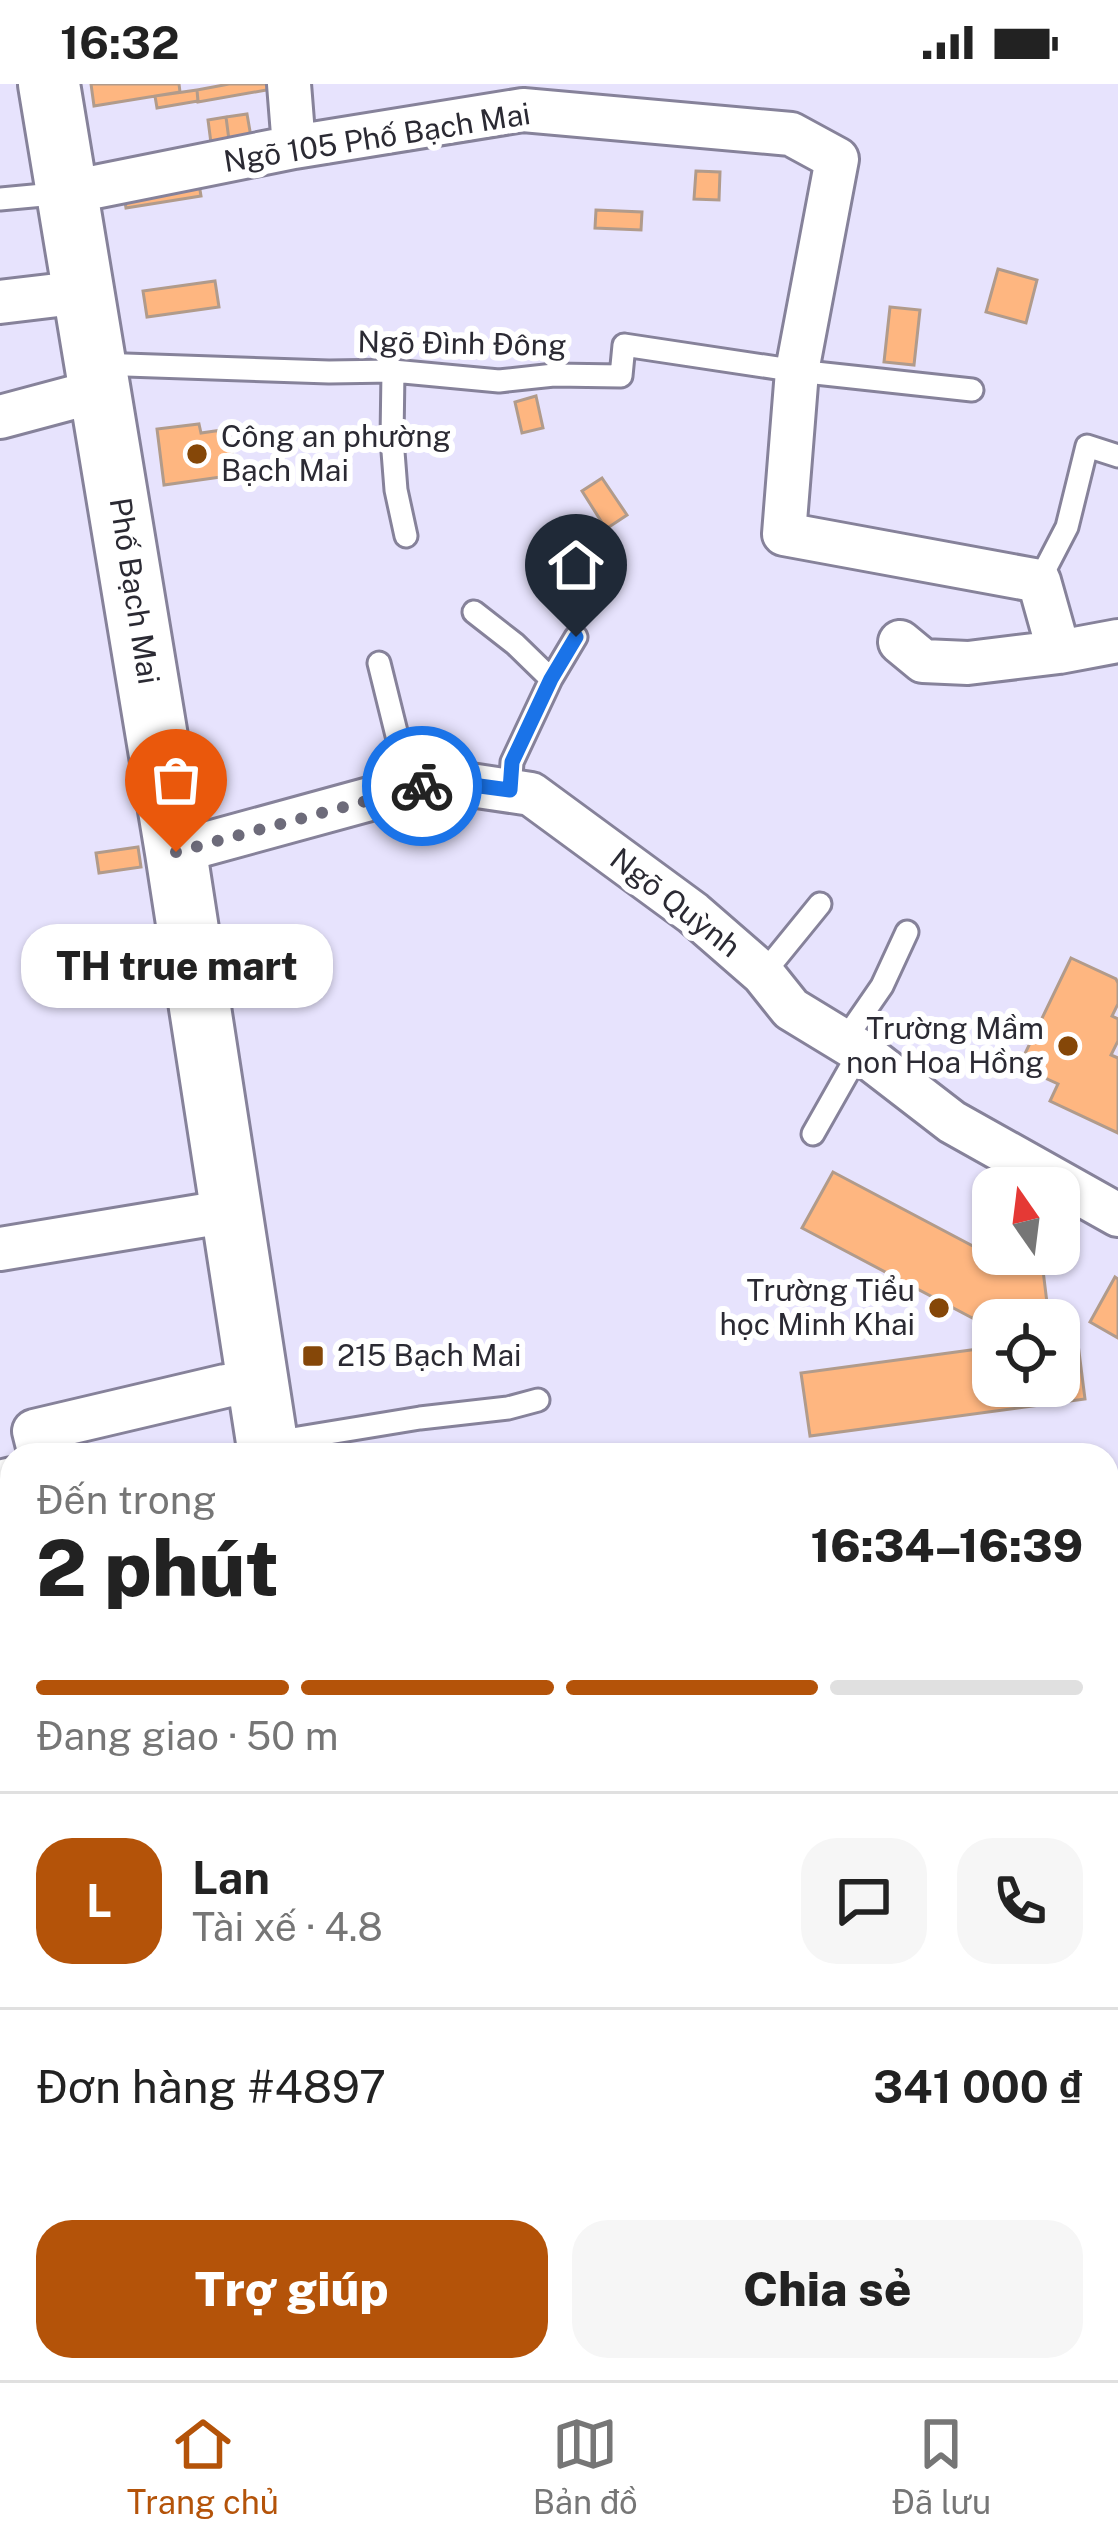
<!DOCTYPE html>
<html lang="vi">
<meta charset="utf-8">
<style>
body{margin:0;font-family:"Public Sans",sans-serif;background:#f6f6f6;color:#222;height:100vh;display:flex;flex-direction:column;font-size:45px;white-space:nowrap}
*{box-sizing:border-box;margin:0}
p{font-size:39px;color:#767676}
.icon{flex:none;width:66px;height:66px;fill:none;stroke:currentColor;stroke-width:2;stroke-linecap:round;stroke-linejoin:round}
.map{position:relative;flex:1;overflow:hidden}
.details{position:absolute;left:0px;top:1359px;width:1119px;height:939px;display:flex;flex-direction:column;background:#fff;border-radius:36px 36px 0 0;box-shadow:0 3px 9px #0004}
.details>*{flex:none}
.needle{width:78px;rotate:346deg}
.tools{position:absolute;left:972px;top:1083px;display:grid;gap:24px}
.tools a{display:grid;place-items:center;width:108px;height:108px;border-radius:24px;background:#fff;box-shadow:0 3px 9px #0004;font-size:60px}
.pin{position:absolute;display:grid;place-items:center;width:102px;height:102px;color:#fff;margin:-123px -51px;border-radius:50% 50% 50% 0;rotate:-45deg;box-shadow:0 0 12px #0007}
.pin .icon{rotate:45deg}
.courier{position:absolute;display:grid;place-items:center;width:120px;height:120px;margin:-60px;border:9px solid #1a73e8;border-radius:50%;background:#fff;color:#222;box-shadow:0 3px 15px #0007}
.bubble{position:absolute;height:84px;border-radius:36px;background:#fff;box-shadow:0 3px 9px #0004;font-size:39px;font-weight:800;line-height:84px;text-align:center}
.overview em{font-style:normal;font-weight:800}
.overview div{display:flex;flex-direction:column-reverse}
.overview{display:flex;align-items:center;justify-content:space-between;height:204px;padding:0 36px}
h1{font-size:78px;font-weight:800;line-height:90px}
.bar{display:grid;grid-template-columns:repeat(4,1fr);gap:18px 12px;align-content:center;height:144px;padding:0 36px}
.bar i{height:15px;border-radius:9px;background:#e0e0e0}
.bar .current{background:#b45309}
.bar p{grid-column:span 4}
.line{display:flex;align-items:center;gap:30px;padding:0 36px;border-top:3px solid #e0e0e0}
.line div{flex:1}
.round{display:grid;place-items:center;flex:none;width:126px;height:126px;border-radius:36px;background:#f6f6f6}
.button{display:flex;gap:24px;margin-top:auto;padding:24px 36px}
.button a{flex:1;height:138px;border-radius:36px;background:#b45309;color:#fff;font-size:48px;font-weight:800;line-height:138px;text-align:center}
.button a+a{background:#f6f6f6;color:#222}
.status{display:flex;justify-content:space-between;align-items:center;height:84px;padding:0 60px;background:#fff;direction:ltr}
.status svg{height:33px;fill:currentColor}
.menu{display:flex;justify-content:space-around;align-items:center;height:168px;border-top:3px solid #e0e0e0;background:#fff;font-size:33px;color:#767676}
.menu a{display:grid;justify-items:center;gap:6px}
.menu .current{color:#b45309}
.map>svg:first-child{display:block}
</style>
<div class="status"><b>16:32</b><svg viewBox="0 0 49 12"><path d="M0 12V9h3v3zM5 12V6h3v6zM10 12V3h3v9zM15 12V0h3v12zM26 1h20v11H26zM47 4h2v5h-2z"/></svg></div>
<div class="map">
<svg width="1118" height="2296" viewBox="0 0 1118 2296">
<rect width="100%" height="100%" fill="#e7e3fd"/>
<path fill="#feb680" stroke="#b19b8b" stroke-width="3" d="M91 0H179L180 8 94 22Z
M229 0H271L272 5 198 18 197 6Z
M197 6 198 17 157 24 155 12Z
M247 30 251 53 229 56 226 33Z
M226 33 229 56 211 59 208 36Z
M696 87 720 88 719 116 694 115Z
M197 88 201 112 126 124 122 100Z
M596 126 642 128 641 146 595 144Z
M998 185 1037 196 1026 239 986 228Z
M215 197 219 223 147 233 143 207Z
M890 223 920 226 914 281 884 278Z
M536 312 543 344 522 349 515 318Z
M199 340 201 349 229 345 235 391 164 401 157 345Z
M602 394 627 431 606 445 582 407Z
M138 763 141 783 99 789 96 769Z
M1071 874 1116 895 1118 899V920L1112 932 1118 935V957L1111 971 1118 974V1049L1050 1017 1058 1000 1019 982Z
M161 892 164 912 127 918 124 897Z
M833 1088 988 1170H1041L1048 1227 978 1237 802 1144Z
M1115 1193 1118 1195V1254L1090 1238Z
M1077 1252 1085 1315 810 1352 801 1289 993 1263V1302H1059V1254Z
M41 2286H131L132 2296H42Z"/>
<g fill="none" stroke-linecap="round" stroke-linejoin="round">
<defs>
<path id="service" d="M0 115 65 109
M97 280 329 288 393 287 499 297 554 291 621 292 624 261 797 287 972 306
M393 287 392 355 396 406 406 452
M1039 497 1067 443 1087 362 1118 372
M474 528 515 560 551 595 576 553
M379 579 410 704
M510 707 512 678 551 595
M763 890 820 820
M844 957 882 902 907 848
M813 1050 860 967
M274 1358 420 1334 508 1324 538 1316
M1107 1468 1118 1466
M0 1708 12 1709
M1107 1738 1118 1737
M5 2181 12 2273"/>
<path id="minor" d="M289 0 294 63
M65 109 294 63 523 26 791 50 837 75 797 287 784 450 1039 497 1059 568
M0 218 83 208
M0 333 101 306
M900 558 923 577 968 579 1059 568 1118 557
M176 768 410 704 450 698 531 710 693 829 763 890 791 925 860 967 952 1038 1118 1131
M0 1165 230 1127
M40 1371 34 1347 225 1302 258 1298
M0 1398 12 1395
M0 1479 12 1477
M992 2286 993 2296"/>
<path id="secondary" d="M49 0 176 768 269 1371
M1107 2048 1118 2047
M0 2146 12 2145
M382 2286 386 2296"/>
</defs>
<use href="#service" stroke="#86829a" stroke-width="27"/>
<use href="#minor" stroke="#86829a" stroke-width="48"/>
<use href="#secondary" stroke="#86829a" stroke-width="66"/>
<use href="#service" stroke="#fff" stroke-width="21"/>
<use href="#minor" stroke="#fff" stroke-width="42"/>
<use href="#secondary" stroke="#fff" stroke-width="60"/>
</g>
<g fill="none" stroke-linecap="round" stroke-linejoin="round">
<path stroke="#6d6b7a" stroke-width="12" stroke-dasharray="0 21.6" d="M176 768 422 702"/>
<path stroke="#1a73e8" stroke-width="15" d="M422 702 450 698 510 706 512 678 551 595 576 553"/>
</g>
<g fill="#854708" stroke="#fff" stroke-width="4.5">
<circle cx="197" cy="370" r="12"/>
<circle cx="1068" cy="962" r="12"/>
<circle cx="939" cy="1224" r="12"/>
<rect x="301" y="1260" width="24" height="24" rx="6"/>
</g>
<g text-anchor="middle" stroke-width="12" stroke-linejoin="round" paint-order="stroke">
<g font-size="30" fill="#2b2a33" stroke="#fff">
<text transform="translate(377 54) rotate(-9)" y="10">Ngõ 105 Phố Bạch Mai</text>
<text transform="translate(462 260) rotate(1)" y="10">Ngõ Đình Đông</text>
<text transform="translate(134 507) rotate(81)" y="10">Phố Bạch Mai</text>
<text transform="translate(675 819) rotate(38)" y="10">Ngõ Quỳnh</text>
</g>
<g font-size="30" fill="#2b2a33" stroke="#fff" text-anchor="start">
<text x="221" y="363">Công an phường<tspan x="221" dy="34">Bạch Mai</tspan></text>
<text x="1044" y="955" text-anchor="end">Trường Mầm<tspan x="1044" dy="34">non Hoa Hồng</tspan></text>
<text x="915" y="1217" text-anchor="end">Trường Tiểu<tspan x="915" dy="34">học Minh Khai</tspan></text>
<text x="337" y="1282">215 Bạch Mai</text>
</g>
</g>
</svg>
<div class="tools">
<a><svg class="needle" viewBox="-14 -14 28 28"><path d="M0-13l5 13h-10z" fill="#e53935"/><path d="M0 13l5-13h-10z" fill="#767676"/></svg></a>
<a><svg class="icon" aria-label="locate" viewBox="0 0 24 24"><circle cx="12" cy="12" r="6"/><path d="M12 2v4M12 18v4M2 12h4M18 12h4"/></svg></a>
</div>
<div class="pin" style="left:176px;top:768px;background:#ea580c"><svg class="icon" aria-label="bag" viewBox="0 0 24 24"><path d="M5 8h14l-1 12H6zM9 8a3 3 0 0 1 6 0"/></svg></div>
<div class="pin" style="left:576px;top:553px;background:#1f2937"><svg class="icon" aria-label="home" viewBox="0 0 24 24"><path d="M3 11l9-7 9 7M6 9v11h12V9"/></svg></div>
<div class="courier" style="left:422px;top:702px"><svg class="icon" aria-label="bike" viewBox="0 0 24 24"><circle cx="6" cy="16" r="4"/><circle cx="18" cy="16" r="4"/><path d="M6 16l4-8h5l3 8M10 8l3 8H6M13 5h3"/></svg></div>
<div class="bubble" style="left:21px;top:840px;width:312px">TH true mart</div>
<section class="details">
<div class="overview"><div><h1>2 phút</h1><p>Đến trong</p></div><em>16:34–16:39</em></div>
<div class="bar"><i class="current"></i><i class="current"></i><i class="current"></i><i></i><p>Đang giao · 50 m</p></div>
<div class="line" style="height:216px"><b class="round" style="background:#b45309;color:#fff">L</b><div><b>Lan</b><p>Tài xế · 4.8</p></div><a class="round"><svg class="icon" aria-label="chat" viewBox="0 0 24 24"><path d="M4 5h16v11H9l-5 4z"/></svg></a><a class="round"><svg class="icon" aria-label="phone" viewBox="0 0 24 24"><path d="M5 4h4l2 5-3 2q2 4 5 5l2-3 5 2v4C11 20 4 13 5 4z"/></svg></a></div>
<div class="line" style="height:156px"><div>Đơn hàng #4897</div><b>341 000 ₫</b></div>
<div class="button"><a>Trợ giúp</a><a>Chia sẻ</a></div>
</section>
</div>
<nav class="menu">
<a class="current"><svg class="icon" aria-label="home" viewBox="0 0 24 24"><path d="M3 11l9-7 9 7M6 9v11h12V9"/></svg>Trang chủ</a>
<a><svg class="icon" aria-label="map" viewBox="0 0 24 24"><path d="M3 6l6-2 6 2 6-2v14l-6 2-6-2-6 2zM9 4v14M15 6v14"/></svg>Bản đồ</a>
<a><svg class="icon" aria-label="saved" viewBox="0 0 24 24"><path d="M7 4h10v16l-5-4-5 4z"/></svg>Đã lưu</a>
</nav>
